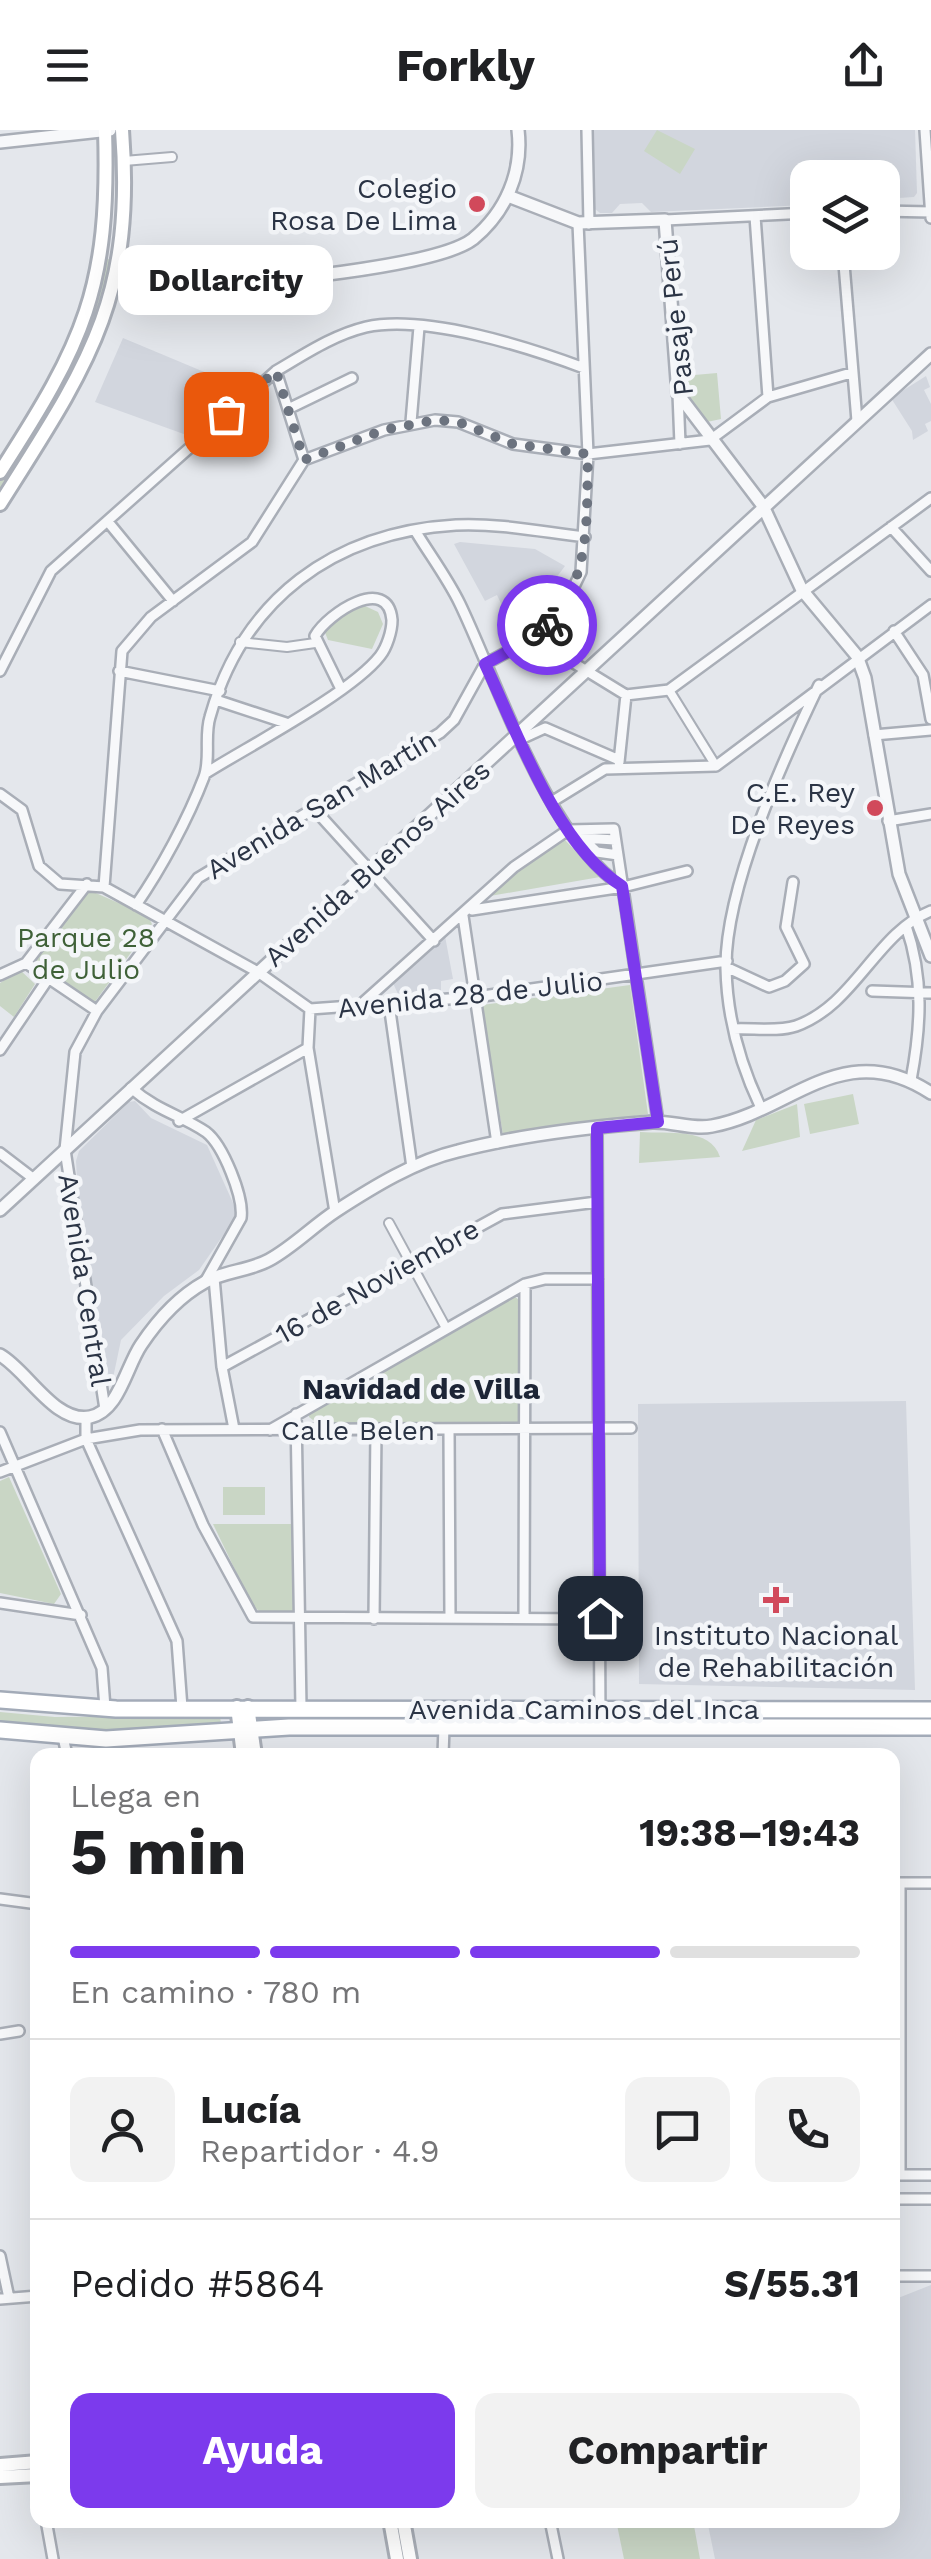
<!DOCTYPE html>
<html lang="es">
<meta charset="utf-8">
<style>
body{margin:0;font-family:"Work Sans",sans-serif;background:#f2f2f2;color:#202124;height:100vh;display:flex;flex-direction:column;font-size:38px;white-space:nowrap}
*{box-sizing:border-box;margin:0}
p{font-size:32px;color:#757577}
.icon{flex:none;width:55px;height:55px;fill:none;stroke:currentColor;stroke-width:2;stroke-linecap:round;stroke-linejoin:round}
.map{position:relative;flex:1;overflow:hidden}
.side{position:absolute;left:30px;top:1618px;width:870px;height:780px;display:flex;flex-direction:column;background:#fff;border-radius:20px;box-shadow:0 10px 40px #0002}
.side>*{flex:none}
.controls{position:absolute;left:790px;top:30px;display:grid;gap:20px}
.controls a{display:grid;place-items:center;width:110px;height:110px;border-radius:20px;background:#fff;box-shadow:0 10px 40px #0002;font-size:50px}
.pin{position:absolute;display:grid;place-items:center;width:85px;height:85px;color:#fff;margin:-42px;border-radius:20px;box-shadow:0 5px 15px #0006}
.courier{position:absolute;display:grid;place-items:center;width:100px;height:100px;margin:-50px;border:8px solid #7c3aed;border-radius:50%;background:#fff;color:#222;box-shadow:0 2px 12px #0007}
.bubble{position:absolute;height:70px;border-radius:20px;background:#fff;box-shadow:0 10px 40px #0002;font-size:32px;font-weight:700;line-height:70px;text-align:center}
.head em{font-style:normal;font-weight:700}
.head div{display:flex;flex-direction:column-reverse}
.head{display:flex;align-items:center;justify-content:space-between;height:170px;padding:0 40px}
h1{font-size:65px;font-weight:700;line-height:75px}
.bar{display:grid;grid-template-columns:repeat(4,1fr);gap:15px 10px;align-content:center;height:120px;padding:0 40px}
.bar i{height:12px;border-radius:8px;background:#e0e0e0}
.bar .selected{background:#7c3aed}
.bar p{grid-column:span 4}
.line{display:flex;align-items:center;gap:25px;padding:0 40px;border-top:2px solid #e0e0e0}
.line div{flex:1}
.round{display:grid;place-items:center;flex:none;width:105px;height:105px;border-radius:20px;background:#f2f2f2}
.primary-button{display:flex;gap:20px;margin-top:auto;padding:20px 40px}
.primary-button a{flex:1;height:115px;border-radius:20px;background:#7c3aed;color:#fff;font-size:40px;font-weight:700;line-height:115px;text-align:center}
.primary-button a+a{background:#f2f2f2;color:#202124}
header{display:flex;justify-content:space-between;align-items:center;height:130px;padding:0 40px;background:#fff;font-size:45px;font-weight:700}
.map>svg:first-child{display:block}
</style>
<header><svg class="icon" aria-label="menu" viewBox="0 0 24 24"><path d="M4 6h16M4 12h16M4 18h16"/></svg>Forkly<svg class="icon" aria-label="share" viewBox="0 0 24 24"><path d="M12 15V3M7 8l5-5 5 5M5 13v7h14v-7"/></svg></header>
<div class="map">
<svg width="931" height="2429" viewBox="0 0 931 2429">
<rect width="100%" height="100%" fill="#e4e7ec"/>
<path fill="#d2d6de" d="M593 0H915L917 63 914 67 883 69 882 48H808L807 75 651 82 642 73 620 74 612 83H600L595 79Z
M123 208 221 249 225 272 213 284 205 282 192 307 95 272Z
M926 246 930 257 924 260 931 274V291L925 294 928 301 913 310 912 301 891 268Z
M460 412 535 419 565 436 537 473 510 492 497 465 485 471 454 414Z
M445 806 453 849 441 851V862L398 864 393 853Z
M135 971 151 988 207 1015 238 1084 199 1140 164 1166 121 1210 113 1248H109L78 1067 76 1031 79 1021 129 972Z
M906 1271 915 1560 639 1554 638 1274Z
M931 2155V2429H715L707 2390H892L893 2170Z"/>
<path fill="#c9d6c5" d="M657 0 695 19 680 44 644 21Z
M107 129 115 130C91 222 50 284 0 364V350C50 271 85 222 107 129Z
M717 243 721 289 707 292 687 267 683 246Z
M365 476 378 482 383 494 372 519 328 510 324 500 333 487Z
M564 709 600 747 490 766 521 737Z
M89 760 148 786 152 794 94 873 33 832Z
M20 840 35 854 14 887 0 876V853Z
M630 855 648 984 503 1005 482 875Z
M853 964 859 994 810 1004 804 974Z
M797 974 800 1007 742 1021 756 990Z
M640 1002C667 1004 711 997 720 1027L639 1033Z
M513 1165 519 1170 518 1293H317L309 1287V1281Z
M9 1347 61 1464 54 1474 0 1463V1351Z
M223 1357H265V1385H223Z
M213 1394H294L295 1484 263 1483 253 1477Z
M0 1582 55 1587 220 1586 221 1594C147 1600 73 1607 0 1592Z
M616 2390H693L700 2429H624Z"/>
<g fill="none" stroke-linecap="round" stroke-linejoin="round">
<defs>
<path id="pedestrian" d="M124 31 172 27
M240 512 287 517 315 513
M669 560 716 636
M389 1093 446 1198"/>
<path id="minor" d="M587 0 589 94
M925 0 931 88
M882 81 931 82
M755 86 768 267
M665 90 808 83
M843 122 857 291
M276 241 304 330
M678 264 680 314
M288 279 352 248
M411 292 419 197
M109 393 173 471
M891 397 931 441
M416 402C430 425 448 449 460 474 498 553 548 710 623 757
M894 501 923 545 931 589
M533 508 626 565 669 560 931 368
M0 541 51 441 276 241C305 224 333 205 366 197 425 184 528 217 584 238
M119 541 220 561
M216 570 286 593
M874 605 931 600
M521 609 545 598 619 630
M619 632 626 565
M206 643C249 616 351 563 380 526 387 517 392 501 392 490 388 444 328 483 315 506L340 557
M0 664 22 680 39 736 60 754 104 757 258 842 310 879 476 867 727 831
M553 671 605 639 716 636 931 475
M316 681 434 811
M888 691 931 684
M568 700 614 699 658 991
M571 701 582 708 615 710
M582 708 597 722 618 725
M104 757 122 521 151 487 252 412 304 330 384 300 435 290 458 292 513 314 588 324 710 310 768 267 851 243
M136 775C161 739 188 689 204 647 211 629 204 606 210 587 243 469 334 402 456 395 500 393 542 402 585 407
M472 780 623 757 687 741
M463 786 497 1013
M906 796C924 848 921 897 911 950
M26 833 97 881
M726 837 769 857 785 851 804 834 786 797 793 752
M0 845 26 833 87 754
M872 861 931 863
M389 874 412 1037
M357 878 514 737 568 700
M310 879 308 918 335 1082
M734 899C753 898 778 902 796 896 855 875 876 803 931 781
M0 920 48 849
M131 958C159 982 181 985 206 1002 223 1015 244 1067 241 1088L205 1152
M761 978C740 934 727 888 726 838 725 757 784 628 819 555
M179 991 308 918
M597 998 600 1597
M0 1023 34 1049
M214 1148 222 1237 234 1299
M222 1237 502 1084 597 1072
M105 1279 65 1020 75 922 97 881 198 748 440 603 454 590 485 534 533 508 568 469 581 442 588 324 578 93
M296 1284 301 1578
M86 1288V1309L177 1511 182 1578
M162 1299 203 1395 253 1487 599 1489
M449 1299 450 1488
M270 1300 525 1154 545 1149H598
M0 1302 102 1538 105 1578
M0 1342 86 1309 140 1300 631 1298
M0 1473 81 1485
M524 1488 525 1154
M374 1489 376 1300
M63 1607 67 1625
M443 1625 444 1597
M892 1753H931
M900 1753V2045
M0 1769 38 1774
M0 1904 19 1901
M892 2045H931
M892 2069H931
M0 2126 9 2168
M892 2146H931
M0 2169 38 2166
M46 2390 53 2429
M550 2390 558 2429"/>
<path id="tertiary" d="M0 12 110 0
M508 66 578 93 665 90 678 264 763 376 802 460 857 526 865 548 899 744 931 826
M117 146C145 150 173 155 201 155 253 154 437 137 473 109 506 82 523 42 518 0
M0 1080 931 224
M0 1225C27 1240 55 1294 90 1287 119 1281 126 1237 141 1215 157 1191 178 1167 205 1152 224 1141 249 1141 269 1130 293 1117 313 1096 336 1081 373 1057 415 1031 458 1021 520 1005 588 997 652 992 672 991 693 1000 712 996 790 982 843 905 931 963"/>
<path id="secondary" d="M0 342C84 212 110 158 105 0
M0 374C87 236 135 171 122 0
M237 1577 243 1625
M248 1577 255 1625
M0 2335 38 2332
M0 2347 38 2345
M390 2390 397 2429
M403 2390 410 2429"/>
<path id="primary" d="M0 1570 116 1579 931 1580
M0 1600 106 1609 289 1597H931"/>
</defs>
<use href="#pedestrian" stroke="#a9aeb7" stroke-width="12"/>
<use href="#minor" stroke="#a9aeb7" stroke-width="14"/>
<use href="#tertiary" stroke="#a9aeb7" stroke-width="16"/>
<use href="#secondary" stroke="#a9aeb7" stroke-width="18"/>
<use href="#primary" stroke="#a3abb8" stroke-width="20"/>
<use href="#pedestrian" stroke="#f7f8fa" stroke-width="8"/>
<use href="#minor" stroke="#f7f8fa" stroke-width="9"/>
<use href="#tertiary" stroke="#f7f8fa" stroke-width="11"/>
<use href="#secondary" stroke="#fff" stroke-width="12"/>
<use href="#primary" stroke="#fff" stroke-width="15"/>
</g>
<g fill="none" stroke-linecap="round" stroke-linejoin="round">
<path stroke="#6c737f" stroke-width="10" stroke-dasharray="0 18" d="M226 284 276 241 304 330 384 300 435 290 458 292 513 314 588 324C586 386 593 447 547 495"/>
<path stroke="#7c3aed" stroke-width="12" d="M547 495 533 508 485 534C517 602 557 716 622 756L658 992 597 998 600 1488"/>
</g>
<g fill="#d1495b" stroke="#f4f6f9" stroke-width="4">
<circle cx="477" cy="74" r="10"/>
<circle cx="875" cy="678" r="10"/>
<path d="M771 1455h10v10h10v10h-10v10h-10v-10h-10v-10h10z"/>
</g>
<g text-anchor="middle" stroke-width="9" stroke-linejoin="round" paint-order="stroke">
<g font-size="28" fill="#2b3445" stroke="#f4f6f9" text-anchor="end">
<text x="457" y="68">Colegio<tspan x="457" dy="32">Rosa De Lima</tspan></text>
<text x="855" y="672">C.E. Rey<tspan x="855" dy="32">De Reyes</tspan></text>
<text x="776" y="1515" text-anchor="middle">Instituto Nacional<tspan x="776" dy="32">de Rehabilitación</tspan></text>
</g>
<g font-size="28" fill="#2b3445" stroke="#f4f6f9">
<text transform="translate(675 187) rotate(-96)" y="10">Pasaje Perú</text>
<text transform="translate(321 674) rotate(-31)" y="10">Avenida San Martín</text>
<text transform="translate(377 733) rotate(-42)" y="10">Avenida Buenos Aires</text>
<text transform="translate(470 864) rotate(-6)" y="10">Avenida 28 de Julio</text>
<text transform="translate(85 1150) rotate(81)" y="10">Avenida Central</text>
<text transform="translate(377 1151) rotate(-29)" y="10">16 de Noviembre</text>
<text x="358" y="1310">Calle Belen</text>
<text x="584" y="1589">Avenida Caminos del Inca</text>
</g>
<g font-size="28" fill="#3f6138" stroke="#f4f6f9">
<text x="86" y="817">Parque 28<tspan x="86" dy="32">de Julio</tspan></text>
</g>
<g font-size="30" font-weight="bold" fill="#1d2536" stroke="#f4f6f9">
<text x="421" y="1269">Navidad de Villa</text>
</g>
</g>
</svg>
<div class="controls">
<a><svg class="icon" aria-label="layers" viewBox="0 0 24 24"><path d="M12 4l9 5-9 5-9-5zM3 14l9 5 9-5"/></svg></a>
</div>
<div class="pin" style="left:226px;top:284px;background:#ea580c"><svg class="icon" aria-label="bag" viewBox="0 0 24 24"><path d="M5 8h14l-1 12H6zM9 8a3 3 0 0 1 6 0"/></svg></div>
<div class="pin" style="left:600px;top:1488px;background:#1f2937"><svg class="icon" aria-label="home" viewBox="0 0 24 24"><path d="M3 11l9-7 9 7M6 9v11h12V9"/></svg></div>
<div class="courier" style="left:547px;top:495px"><svg class="icon" aria-label="bike" viewBox="0 0 24 24"><circle cx="6" cy="16" r="4"/><circle cx="18" cy="16" r="4"/><path d="M6 16l4-8h5l3 8M10 8l3 8H6M13 5h3"/></svg></div>
<div class="bubble" style="left:118px;top:115px;width:215px">Dollarcity</div>
<section class="side">
<div class="head"><div><h1>5 min</h1><p>Llega en</p></div><em>19:38–19:43</em></div>
<div class="bar"><i class="selected"></i><i class="selected"></i><i class="selected"></i><i></i><p>En camino · 780 m</p></div>
<div class="line" style="height:180px"><a class="round"><svg class="icon" aria-label="person" viewBox="0 0 24 24"><circle cx="12" cy="8" r="4"/><path d="M4 21q1-7 8-7t8 7"/></svg></a><div><b>Lucía</b><p>Repartidor · 4.9</p></div><a class="round"><svg class="icon" aria-label="chat" viewBox="0 0 24 24"><path d="M4 5h16v11H9l-5 4z"/></svg></a><a class="round"><svg class="icon" aria-label="phone" viewBox="0 0 24 24"><path d="M5 4h4l2 5-3 2q2 4 5 5l2-3 5 2v4C11 20 4 13 5 4z"/></svg></a></div>
<div class="line" style="height:130px"><div>Pedido #5864</div><b>S/55.31</b></div>
<div class="primary-button"><a>Ayuda</a><a>Compartir</a></div>
</section>
</div>
